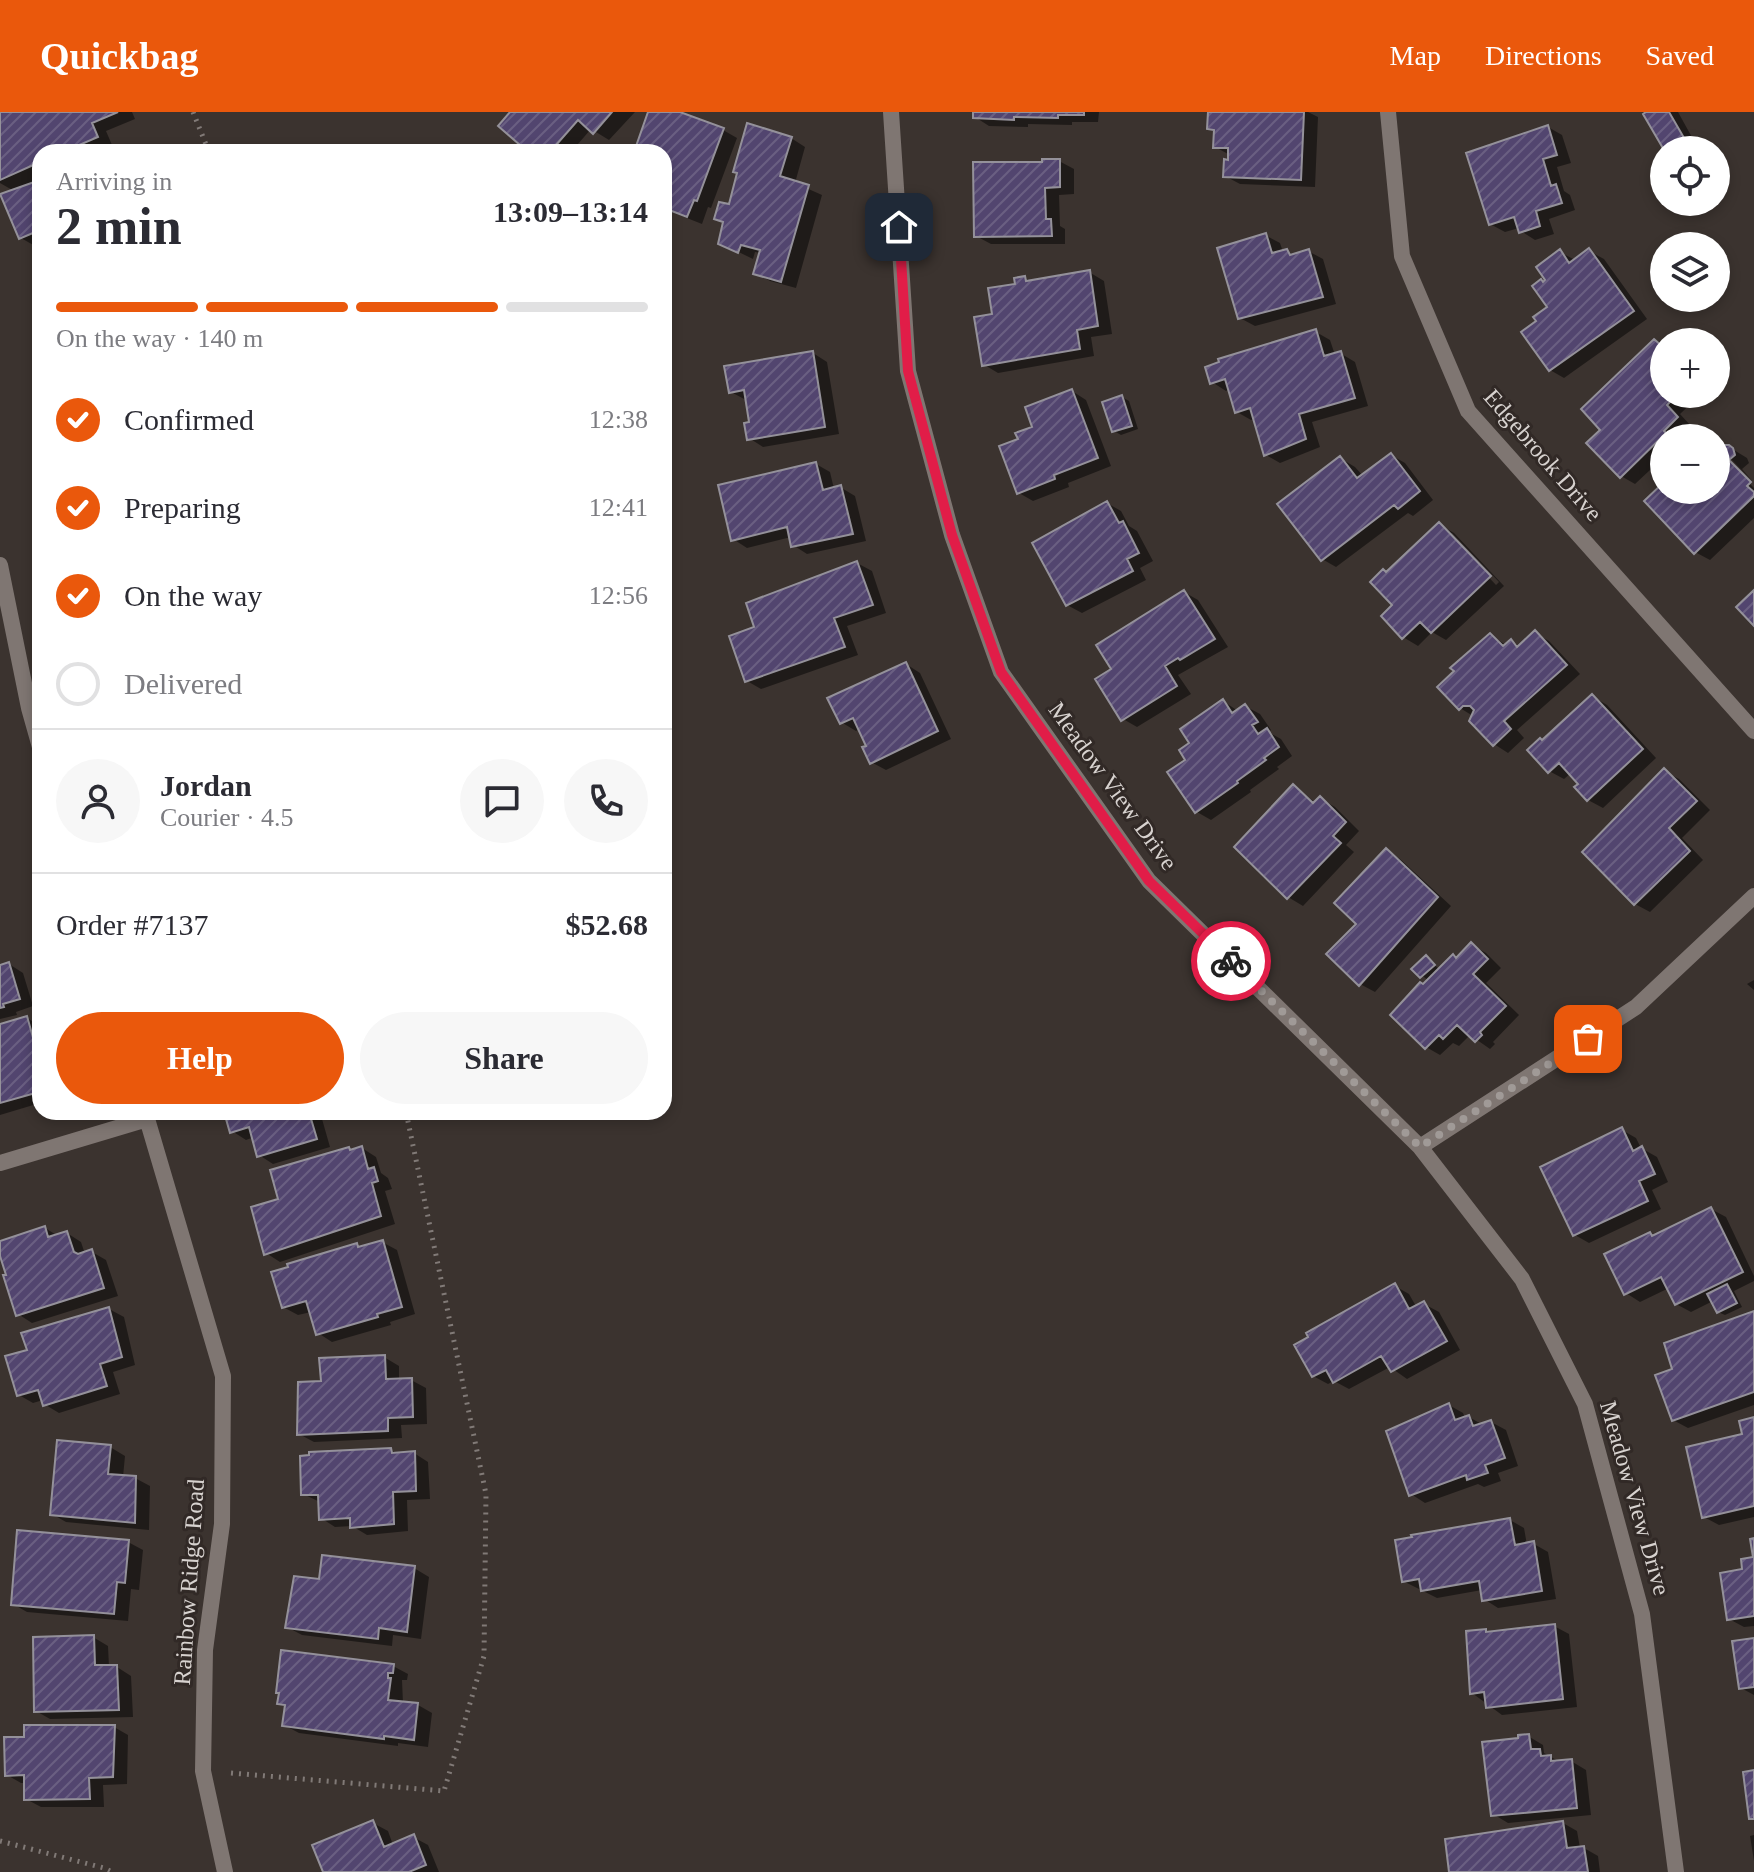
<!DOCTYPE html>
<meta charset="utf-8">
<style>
body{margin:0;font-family:Georgia,serif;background:#f7f7f7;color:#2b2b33;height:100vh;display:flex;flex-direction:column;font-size:30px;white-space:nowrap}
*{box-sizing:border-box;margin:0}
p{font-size:26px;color:#7c7c81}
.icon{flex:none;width:44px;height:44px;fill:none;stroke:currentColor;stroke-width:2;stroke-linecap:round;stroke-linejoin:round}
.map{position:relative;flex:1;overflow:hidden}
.sheet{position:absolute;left:32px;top:32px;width:640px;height:976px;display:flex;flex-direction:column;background:#fff;border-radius:24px;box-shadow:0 4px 12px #0003}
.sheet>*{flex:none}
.buttons{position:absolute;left:1650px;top:24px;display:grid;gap:16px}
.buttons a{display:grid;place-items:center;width:80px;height:80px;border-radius:50%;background:#fff;box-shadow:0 4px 12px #0003;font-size:40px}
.pin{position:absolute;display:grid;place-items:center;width:68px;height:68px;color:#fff;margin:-34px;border-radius:16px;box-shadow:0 4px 12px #0006}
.courier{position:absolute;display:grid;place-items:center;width:80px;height:80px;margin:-40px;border:6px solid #e11d48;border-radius:50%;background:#fff;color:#222;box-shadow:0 2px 10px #0007}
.headline em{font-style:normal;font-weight:600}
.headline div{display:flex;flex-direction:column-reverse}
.headline{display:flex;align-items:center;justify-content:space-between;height:136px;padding:0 24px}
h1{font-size:52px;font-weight:600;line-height:60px}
.bar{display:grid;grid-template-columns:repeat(4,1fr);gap:12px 8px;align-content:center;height:96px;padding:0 24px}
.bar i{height:10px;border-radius:6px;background:#e1e1e2}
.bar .active{background:#ea580c}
.bar p{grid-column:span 4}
.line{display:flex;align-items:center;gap:20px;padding:0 24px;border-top:2px solid #e1e1e2}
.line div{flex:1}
.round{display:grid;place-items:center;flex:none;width:84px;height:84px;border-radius:42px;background:#f7f7f7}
ol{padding:0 24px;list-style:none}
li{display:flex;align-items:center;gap:24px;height:88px}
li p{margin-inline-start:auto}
li .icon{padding:8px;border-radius:50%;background:#ea580c;color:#fff;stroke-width:4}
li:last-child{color:#7c7c81}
li i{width:44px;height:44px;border:4px solid #e1e1e2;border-radius:50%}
.button{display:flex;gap:16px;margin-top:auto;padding:16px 24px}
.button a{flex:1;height:92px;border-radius:48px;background:#ea580c;color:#fff;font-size:32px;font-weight:600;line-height:92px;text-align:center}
.button a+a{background:#f7f7f7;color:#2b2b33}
header{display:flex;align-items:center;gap:48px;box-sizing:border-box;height:112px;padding:0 40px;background:#ea580c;color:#fff}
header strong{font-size:38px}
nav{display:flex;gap:44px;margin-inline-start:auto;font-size:28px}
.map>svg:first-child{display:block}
</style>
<header>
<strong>Quickbag</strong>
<nav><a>Map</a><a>Directions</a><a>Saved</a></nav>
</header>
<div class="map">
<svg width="1754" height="1760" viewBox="0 0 1754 1760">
<defs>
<pattern id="building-hatch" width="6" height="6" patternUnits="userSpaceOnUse" patternTransform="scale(2)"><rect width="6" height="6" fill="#52456f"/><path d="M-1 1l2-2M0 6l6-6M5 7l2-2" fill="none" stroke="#6a5f82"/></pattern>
</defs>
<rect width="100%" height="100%" fill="#3b332f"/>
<path fill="#0007" fill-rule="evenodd" d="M0 0H132L135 7 106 19 112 33 96 40H40V132L35 134 21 126 14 79 0 71Z
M513 0H635L609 28 591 17 571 40H531Z
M651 0H675L723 18 737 26 711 96 708 95 702 112 664 97V40H636Z
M975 0H1099L1098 10H1072V13L1028 12V15L989 14 975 5Z
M1210 0H1308L1318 5 1315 75 1240 72 1225 64 1230 43 1215 35 1216 20 1209 16Z
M1650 0H1678L1699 38H1667Z
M1548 15 1562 23 1571 51 1557 55 1564 79 1570 83 1575 98 1549 107 1554 122 1535 128 1521 119 1519 116 1505 120 1490 112Z
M791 26 805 35 795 71 822 83 796 176 770 169 756 161 761 141 755 140 753 147 720 131 730 95Z
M1059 49 1074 57V82L1059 83 1060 114 1065 117V132H991L976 124 975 52Z
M1265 123 1280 131 1283 140 1287 139 1295 144 1308 139 1323 147 1336 192 1255 214 1240 206Z
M1589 139 1604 147 1647 207 1564 266 1550 258 1539 209 1550 196 1544 172 1560 140 1575 148Z
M1089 160 1104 169 1112 222 1091 225 1094 244 998 261 983 252 1017 173 1025 166 1032 170Z
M1316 220 1330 228 1335 243 1340 241 1355 250 1368 294 1312 310 1320 335 1280 351 1266 343 1255 307 1251 308 1237 300 1230 277 1226 279 1212 270Z
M1655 229 1664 234V282H1701L1680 302 1691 314 1679 326H1664V345L1635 372 1621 364 1603 318Z
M813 241 827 250 839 322 763 335 749 326 752 312 746 288 731 280Z
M1072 279 1086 288 1111 354 1068 371 1069 375 1033 389 1019 381 1020 328Z
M1122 285 1129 289 1138 317 1121 323 1114 319Z
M1729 335 1747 346 1749 351 1742 357 1754 371 1732 348 1722 344 1754 376V406L1710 448 1695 440 1647 389 1664 372V378H1716V336L1722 340Z
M1391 343 1405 351 1433 388 1413 404 1408 401 1336 455 1322 447 1340 346 1355 355 1363 364Z
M816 352 830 360 834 377 840 375 855 384 866 429 807 442 793 433 791 425 747 436 733 427Z
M1107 391 1121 399 1129 414 1137 419 1153 449 1140 456 1146 468 1082 501 1067 493Z
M1440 413 1454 421 1504 474 1446 528 1432 520 1418 534 1403 525 1387 462ZM1447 421H1452L1499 470 1496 473Z
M857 451 872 459 886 501 847 514 858 543 761 577 747 569 757 516Z
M1184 480 1198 488 1228 535 1178 563 1191 582 1137 615 1123 607 1114 558Z
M1535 521 1549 529 1580 562 1517 618 1524 626 1508 641 1494 632 1473 604 1460 596 1490 523 1506 533 1511 529 1520 535Z
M906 552 920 561 951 627 886 658 871 650 869 635 860 617 856 619 841 610Z
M1592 584 1607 593 1656 646 1603 696 1588 688 1581 672 1571 661 1564 667 1549 659 1544 630Z
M1223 589 1238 599 1245 594 1260 602 1271 618 1268 620 1281 627 1292 644 1277 655 1279 657 1250 678 1251 680 1211 708 1197 700 1170 661 1188 648 1192 631Z
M1664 659 1679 667 1710 698 1682 726 1703 748 1650 800 1635 792Z
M1293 674 1316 691 1321 687 1335 695 1359 719 1346 733 1354 740 1303 794 1288 785Z
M1386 739 1400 747 1451 794 1375 880 1360 872 1358 812Z
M1472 833 1486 841 1501 856 1486 871 1519 903 1493 930 1495 932 1490 937 1470 923 1459 934 1453 931 1440 943 1426 935 1424 874 1429 869 1414 857 1426 845 1440 858 1457 847Z
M9 852 23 861 33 894 16 900 17 903 0 907V855Z
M1754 868V878L1747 872Z
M27 906 40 914V991L0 1003V914Z
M221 1000H320L330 1035 273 1052 259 1043 254 1025 246 1028 232 1019 227 1004Z
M1622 1018 1636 1026 1641 1036 1657 1045 1668 1070 1652 1078 1661 1097 1589 1131 1575 1123Z
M362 1036 376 1045 381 1061 388 1066 392 1077 385 1079 395 1112 280 1150 266 1141 281 1088 349 1037 353 1039Z
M1711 1097 1726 1105 1754 1164V1169L1734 1179 1742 1195 1725 1203 1718 1200 1713 1189 1691 1200 1676 1192 1669 1176 1640 1190 1626 1181 1650 1122 1654 1125Z
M45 1116 58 1124 67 1121 81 1130 85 1142 92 1140 106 1148 118 1184 32 1211 18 1202 0 1131Z
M382 1130 397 1138 415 1202 390 1210 391 1213 332 1230 318 1221 311 1200 298 1203 283 1195 357 1134 362 1136Z
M1395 1174 1409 1182 1417 1196 1424 1192 1439 1200 1460 1238 1407 1267 1390 1255 1349 1277 1334 1269 1328 1272 1313 1264Z
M109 1197 124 1205 135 1253 113 1260 120 1282 59 1301 44 1292 43 1288 33 1291 19 1283 29 1239Z
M1754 1201V1293L1688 1316 1673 1308 1674 1258Z
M384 1245 399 1254V1268H411L426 1276 427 1312 401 1313 402 1326 314 1330 299 1322 323 1271Z
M1449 1293 1463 1301 1465 1306 1469 1305 1483 1313 1491 1310 1506 1318 1518 1354 1498 1361 1501 1369 1484 1375 1478 1372 1425 1391 1411 1382Z
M1754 1307V1405L1719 1413 1704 1405Z
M110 1335 125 1344 123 1365 135 1366 150 1374 149 1418 66 1410 52 1402Z
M391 1338 398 1342 414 1341 428 1350 430 1387 407 1388 408 1419 367 1423 352 1414 335 1415 321 1406 320 1390 303 1382Z
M1510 1408 1524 1416 1527 1433 1534 1432 1548 1440 1556 1487 1498 1496 1484 1487 1482 1478 1437 1486 1403 1469Z
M128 1430 143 1438 139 1478 131 1477 128 1509 27 1500 13 1492Z
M1754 1447V1514L1744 1515 1729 1507 1745 1459Z
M414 1456 429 1465 421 1527 393 1523 392 1534 302 1523 287 1515Z
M1554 1514 1569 1522 1577 1595 1502 1603 1472 1581 1485 1519 1490 1521Z
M93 1525 108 1534 109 1555H117L131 1564 133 1605 50 1607 36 1599Z
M1754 1528V1583L1741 1576Z
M393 1554 408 1562 407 1568H402L403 1591 418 1593 432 1601 428 1635 398 1631V1634L299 1621 284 1613 287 1595 280 1591V1582Z
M114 1615 128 1623 127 1672 103 1673 104 1695H41L26 1687V1671H21L7 1663Z
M1528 1624 1543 1633 1544 1641 1560 1650 1571 1649 1586 1658 1591 1703 1508 1711 1493 1702Z
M373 1711 388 1719 393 1733 413 1725 428 1733 439 1760H325Z
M1563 1711 1577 1719 1580 1736H1584L1598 1744 1600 1760H1451L1463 1724Z
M1754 1723V1749L1750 1724Z"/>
<path fill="url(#building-hatch)" stroke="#94919a" stroke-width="2" d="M0 0H118L92 11 98 25 63 40H40V50L0 68Z
M510 0H612L593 22 578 8 550 40H528L498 14Z
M648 0H680L724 16 697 89 694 88 687 105 664 96V40H634Z
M973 0H1084V3H1058V6L1014 5V8L973 6Z
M1208 0H1304L1301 68 1223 65 1224 47 1228 48V36H1213L1214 18 1207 17Z
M1646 0H1669L1691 38H1664L1643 2Z
M747 11 792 25 780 64 809 73 781 170 753 162 760 138 741 133 738 141 718 132 723 110 714 107 719 90 729 92 737 61 733 60Z
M1548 13 1557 43 1543 47 1551 74 1556 72 1562 91 1536 99 1540 114 1519 121 1514 105 1489 113 1466 41Z
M1042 47H1060V75L1045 76 1046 107H1051L1052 124 974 125 973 50H1042Z
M40 68V118L19 127 0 82Z
M1266 121 1272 141 1287 137 1290 143 1309 137 1323 185 1238 207 1217 136Z
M1589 136 1634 199 1549 259 1521 220 1536 209 1533 205 1547 195 1532 174 1541 167 1543 170 1545 168 1536 155 1560 137 1569 151Z
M1090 158 1098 214 1077 218 1080 237 982 254 974 205 992 202 988 176 1015 172 1014 166 1025 164 1026 169Z
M1316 217 1324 244 1341 239 1355 286 1299 302 1306 327 1264 344 1250 296 1235 301 1225 267 1210 272 1205 255 1219 250 1218 247Z
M1654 227 1664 236V282H1678L1667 293 1678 305 1664 319 1666 321 1620 366 1586 331 1600 318 1581 297Z
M813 239 825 315 747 328 744 311 749 310 744 278 729 281 724 254Z
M1072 277 1098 346 1054 363 1055 367 1017 382 999 334 1018 327 1015 321 1032 315 1025 295Z
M1122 283 1132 314 1112 320 1102 290Z
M1722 333H1729L1733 336 1735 343 1729 348 1751 370 1747 374 1754 380V384L1694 442 1644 389 1664 370V378H1716V339L1719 343Z
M1391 341 1420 379 1398 397 1394 393 1321 449 1277 392 1340 344 1357 366Z
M816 350 823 378 841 373 853 422 791 435 787 415 731 429 718 373Z
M1107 389 1119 411 1123 409 1139 441 1127 447 1133 459 1066 494 1032 431Z
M1439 410 1491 464 1431 521 1420 510 1402 527 1381 504 1392 493 1370 470 1383 457 1386 460Z
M857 449 873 493 834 506 845 535 745 570 729 524 754 515 746 491Z
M1184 478 1215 527 1180 548 1178 546 1165 554 1177 574 1121 609 1095 567 1111 557 1096 533Z
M1754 478V514L1736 495Z
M1535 518 1567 553 1504 609 1511 617 1493 634 1469 609 1474 598 1470 594H1463L1459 598 1437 575 1454 559 1450 556 1490 521 1503 534 1511 527 1517 535Z
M906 550 938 619 870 652 862 635 866 634 853 606 840 612 827 586Z
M1592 582 1643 637 1587 689 1574 675 1578 672 1559 651 1548 661 1527 638 1540 626 1542 628Z
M1223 587 1232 601 1245 592 1258 610 1252 613 1258 622 1267 616 1279 635 1264 646 1266 648 1237 669 1238 671 1195 701 1167 660 1185 648 1179 638 1189 631 1180 617Z
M1664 656 1697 689 1669 716 1690 739 1634 793 1582 740Z
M1293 672 1313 691 1320 684 1346 710 1333 724 1341 731 1287 787 1234 735Z
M1386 736 1438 785 1359 874 1326 842 1356 812 1334 791Z
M1471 830 1488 847 1473 862 1506 894 1480 920 1482 923 1475 930 1457 913 1443 927 1439 923 1425 937 1390 903 1420 870 1423 872 1453 842 1456 846Z
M1426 843 1435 853 1420 866 1411 857Z
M9 850 20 887 3 892 4 895 0 896V853Z
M27 904 39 947 36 948 39 957 34 960 39 980 0 991V912Z
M224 1000H309L317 1027 257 1045 249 1015 230 1021Z
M1622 1015 1633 1039 1642 1034 1655 1062 1639 1069 1648 1089 1573 1124 1540 1055Z
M362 1034 368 1057 374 1055 378 1069 372 1071 381 1104 264 1143 251 1095 278 1087 270 1058 349 1035 350 1038Z
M1711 1095 1743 1160 1675 1193 1661 1165 1624 1183 1604 1142 1650 1120 1652 1124Z
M45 1114 48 1125 67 1119 74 1140 78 1142 92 1137 104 1176 16 1204 3 1163H6L0 1144V1129Z
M383 1128 402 1195 377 1202 378 1205 316 1223 306 1189 282 1196 271 1160 288 1155 287 1152 357 1131 358 1135Z
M1395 1171 1409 1197 1424 1189 1447 1229 1391 1260 1381 1244 1333 1271 1326 1258 1312 1265 1294 1233 1308 1225 1306 1221Z
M1727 1172 1737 1191 1717 1201 1707 1182Z
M109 1195 122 1245 100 1252 107 1274 43 1294 38 1278 17 1284 5 1244 27 1238 21 1221Z
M1754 1199V1280L1672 1309 1655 1263 1672 1257 1664 1231Z
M385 1243 386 1267 412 1266 413 1305 388 1306V1319L297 1323 298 1270 321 1269 319 1246Z
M1449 1291 1455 1308 1469 1303 1473 1314 1491 1308 1505 1346 1485 1353 1488 1361 1467 1368 1466 1363 1409 1384 1386 1319Z
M1754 1305V1394L1702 1406 1686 1335 1742 1322 1739 1309Z
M57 1328 111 1333 108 1362 136 1364 135 1411 50 1403Z
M391 1336 392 1341 415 1339 416 1379 393 1380 394 1412 350 1416V1406L319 1408 318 1383H301L300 1344 309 1343V1340Z
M1510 1406 1515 1433 1534 1429 1542 1479 1482 1489 1479 1469 1421 1479 1419 1467 1402 1470 1395 1428 1412 1425 1411 1423Z
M17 1418 129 1428 125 1471 117 1470 114 1502 11 1493Z
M1754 1426V1504L1727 1508 1720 1461 1742 1457 1741 1447 1753 1445 1750 1427Z
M322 1443 415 1454 407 1520 379 1516 378 1527 285 1516 294 1464 319 1467Z
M1555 1512 1563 1587 1486 1596 1484 1580 1470 1582 1466 1519 1486 1517V1520Z
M94 1523 95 1553H117L119 1598 34 1600 33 1525Z
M1754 1526V1575L1739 1577 1732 1529Z
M281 1538 394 1552 393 1561H388V1566H391L388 1588 418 1591 414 1628 384 1624V1627L282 1614 285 1593 277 1592 279 1581H276Z
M24 1613H115L113 1665 89 1666 90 1687 24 1688V1663L5 1664 4 1625H24Z
M1529 1622 1531 1637H1540L1541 1644 1551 1643V1649L1572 1647 1577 1696 1491 1704 1482 1630 1518 1626V1623Z
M1754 1658V1707H1749L1743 1660Z
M373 1708 384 1735 414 1722 426 1753 409 1760H323L312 1733Z
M1563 1709 1567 1736 1584 1734 1588 1760H1449L1445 1727Z"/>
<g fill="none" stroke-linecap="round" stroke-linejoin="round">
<path stroke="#817a77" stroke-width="5" stroke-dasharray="2 6" stroke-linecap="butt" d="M193 0 209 40
M231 1661 444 1679 484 1544 486 1382 406 1000
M0 1729 104 1756 112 1760"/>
<path stroke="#7f7672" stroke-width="16" d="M891 0 908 259 952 423 1001 560 1149 769 1420 1035 1522 1167 1585 1292 1642 1502 1676 1760
M1388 0 1402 144 1468 299 1754 619
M0 453 29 596 40 635
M145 1000 223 1264 222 1412 205 1538 203 1659 225 1760
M1420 1035 1636 895 1754 784
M0 1051 147 1007"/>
</g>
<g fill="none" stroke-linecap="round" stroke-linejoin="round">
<path stroke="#a09a97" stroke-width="8" stroke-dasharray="0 14.4" d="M1231 849 1420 1035 1588 927"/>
<path stroke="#e11d48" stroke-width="10" d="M899 115 908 259 952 423 1001 560 1149 769 1231 849"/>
</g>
<g text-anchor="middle" stroke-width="6" stroke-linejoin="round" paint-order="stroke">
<g font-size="24" fill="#d7d2cf" stroke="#312926">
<text transform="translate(1543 343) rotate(49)" y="8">Edgebrook Drive</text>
<text transform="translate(1113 674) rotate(54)" y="8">Meadow View Drive</text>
<text transform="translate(1635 1386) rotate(74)" y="8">Meadow View Drive</text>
<text transform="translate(189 1470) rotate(-86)" y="8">Rainbow Ridge Road</text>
</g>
</g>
</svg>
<div class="buttons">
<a><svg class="icon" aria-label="locate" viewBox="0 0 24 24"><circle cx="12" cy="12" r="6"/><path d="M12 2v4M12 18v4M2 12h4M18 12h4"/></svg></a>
<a><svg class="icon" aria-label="layers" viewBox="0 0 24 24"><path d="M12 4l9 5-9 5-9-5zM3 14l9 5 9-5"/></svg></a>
<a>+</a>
<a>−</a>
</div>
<div class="pin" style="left:1588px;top:927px;background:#ea580c"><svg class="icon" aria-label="bag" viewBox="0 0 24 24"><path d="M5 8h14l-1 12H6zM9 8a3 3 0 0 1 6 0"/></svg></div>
<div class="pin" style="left:899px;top:115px;background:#1f2937"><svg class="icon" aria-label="home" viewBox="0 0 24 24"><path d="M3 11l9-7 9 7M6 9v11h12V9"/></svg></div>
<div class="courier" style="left:1231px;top:849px"><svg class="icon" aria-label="bike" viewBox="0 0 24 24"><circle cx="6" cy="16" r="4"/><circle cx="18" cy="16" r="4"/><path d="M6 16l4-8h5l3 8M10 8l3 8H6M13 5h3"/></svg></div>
<section class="sheet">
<div class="headline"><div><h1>2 min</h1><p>Arriving in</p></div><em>13:09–13:14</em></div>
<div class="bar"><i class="active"></i><i class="active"></i><i class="active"></i><i></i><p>On the way · 140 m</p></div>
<ol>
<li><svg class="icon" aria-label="check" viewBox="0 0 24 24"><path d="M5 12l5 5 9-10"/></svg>Confirmed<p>12:38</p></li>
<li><svg class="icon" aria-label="check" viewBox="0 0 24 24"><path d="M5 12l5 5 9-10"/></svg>Preparing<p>12:41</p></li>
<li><svg class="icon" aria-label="check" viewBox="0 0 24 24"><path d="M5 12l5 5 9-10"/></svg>On the way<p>12:56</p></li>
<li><i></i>Delivered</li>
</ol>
<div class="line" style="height:144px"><a class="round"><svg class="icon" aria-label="person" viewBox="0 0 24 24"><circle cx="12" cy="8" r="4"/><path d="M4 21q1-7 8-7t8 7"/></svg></a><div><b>Jordan</b><p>Courier · 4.5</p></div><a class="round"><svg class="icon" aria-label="chat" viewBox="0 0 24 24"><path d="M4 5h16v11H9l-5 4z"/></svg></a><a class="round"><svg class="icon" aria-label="phone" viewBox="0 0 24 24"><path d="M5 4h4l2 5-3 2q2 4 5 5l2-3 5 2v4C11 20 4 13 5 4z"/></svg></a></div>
<div class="line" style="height:104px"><div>Order #7137</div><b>$52.68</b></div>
<div class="button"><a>Help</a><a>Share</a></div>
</section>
</div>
